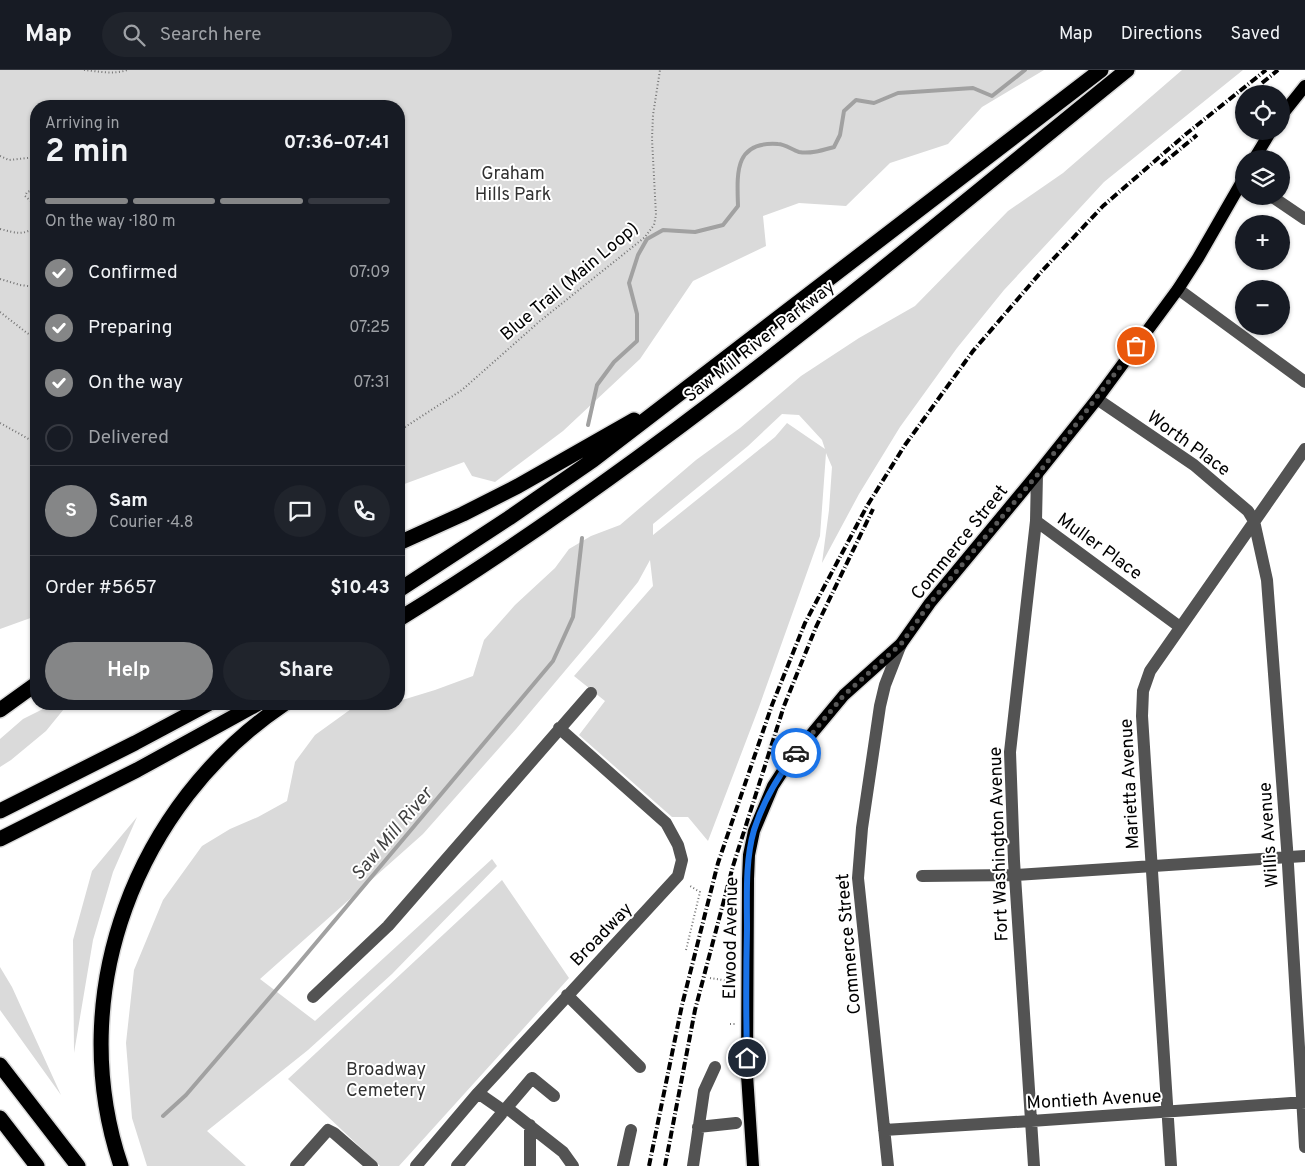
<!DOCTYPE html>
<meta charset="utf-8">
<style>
body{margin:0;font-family:Overpass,sans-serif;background:#20242c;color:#f1f3f6;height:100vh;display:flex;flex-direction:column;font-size:19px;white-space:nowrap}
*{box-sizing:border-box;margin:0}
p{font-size:16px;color:#9ea1a6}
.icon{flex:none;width:28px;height:28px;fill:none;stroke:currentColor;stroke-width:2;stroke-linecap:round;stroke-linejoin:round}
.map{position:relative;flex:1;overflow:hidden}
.sheet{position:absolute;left:30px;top:30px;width:375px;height:610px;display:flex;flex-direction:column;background:#171b24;border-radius:20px;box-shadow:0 1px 4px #0004}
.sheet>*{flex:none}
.fabs{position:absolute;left:1235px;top:15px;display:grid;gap:10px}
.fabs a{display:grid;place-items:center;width:55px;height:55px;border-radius:50%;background:#171b24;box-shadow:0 1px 4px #0004;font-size:25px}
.pin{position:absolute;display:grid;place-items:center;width:42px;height:42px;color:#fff;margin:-21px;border:2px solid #fff;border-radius:50%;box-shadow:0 1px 5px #0007}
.courier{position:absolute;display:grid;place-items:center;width:50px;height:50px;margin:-25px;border:4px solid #1a73e8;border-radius:50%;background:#fff;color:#222;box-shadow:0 1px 6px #0007}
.head em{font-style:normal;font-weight:700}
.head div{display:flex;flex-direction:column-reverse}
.head{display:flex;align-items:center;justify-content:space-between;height:85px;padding:0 15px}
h1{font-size:32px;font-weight:700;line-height:38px}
.bar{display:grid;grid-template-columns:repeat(4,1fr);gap:8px 5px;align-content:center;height:60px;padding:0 15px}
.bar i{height:6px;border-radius:4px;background:#363941}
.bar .current{background:#858687}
.bar p{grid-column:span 4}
.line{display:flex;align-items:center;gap:12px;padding:0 15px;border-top:1px solid #363941}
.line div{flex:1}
.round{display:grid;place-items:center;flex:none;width:52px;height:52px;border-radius:26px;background:#20242c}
ol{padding:0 15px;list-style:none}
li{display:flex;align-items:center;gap:15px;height:55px}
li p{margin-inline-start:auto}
li .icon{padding:5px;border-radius:50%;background:#858687;color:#fff;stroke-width:4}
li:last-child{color:#9ea1a6}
li i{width:28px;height:28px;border:2px solid #363941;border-radius:50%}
.cta{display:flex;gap:10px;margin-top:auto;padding:10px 15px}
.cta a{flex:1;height:58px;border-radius:30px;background:#858687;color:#fff;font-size:20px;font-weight:700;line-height:58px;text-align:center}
.cta a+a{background:#20242c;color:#f1f3f6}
header{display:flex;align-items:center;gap:30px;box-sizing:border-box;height:70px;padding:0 25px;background:#171b24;border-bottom:1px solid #363941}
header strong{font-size:24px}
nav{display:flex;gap:28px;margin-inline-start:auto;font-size:18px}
.search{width:350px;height:45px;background:#20242c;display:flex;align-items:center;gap:12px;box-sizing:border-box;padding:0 18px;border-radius:28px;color:#9ea1a6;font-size:19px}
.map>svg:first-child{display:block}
</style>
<header>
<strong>Map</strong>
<div class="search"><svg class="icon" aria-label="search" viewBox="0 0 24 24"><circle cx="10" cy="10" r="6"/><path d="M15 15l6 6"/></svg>Search here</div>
<nav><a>Map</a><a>Directions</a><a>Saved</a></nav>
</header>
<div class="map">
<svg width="1305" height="1096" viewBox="0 0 1305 1096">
<rect width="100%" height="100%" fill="#fff"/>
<path fill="#dadada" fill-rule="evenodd" d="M0 0H1044L982 37 948 74 890 93 846 136 799 133 763 146 766 176 693 211 640 289 563 361 495 412 472 406 464 392 399 416V36H36V546L0 559Z
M1182 0H1243L1104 112 1004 220 957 278 900 357 859 424 822 493 829 440 832 397 826 383 820 466 759 637 708 771 688 747H672L579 665 605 631 574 606 653 516 650 490 638 512 596 564 516 659 423 764 260 909 315 951 492 789 497 796 392 904 308 980 207 1061 246 1096H147L132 1048 126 973 134 900 163 830 202 776 230 759 258 747 287 731 295 692 315 665 358 634H399V631L435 620 473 606 484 570 515 535 555 498 569 479 591 466 620 455 696 390 740 358 801 306 859 268 915 236 1008 141 1063 103ZM782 344 799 345 822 370 825 379 787 353 775 367 653 465V454L748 376Z
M53 634H68L46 661 11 690 0 697V669L23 649Z
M137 747 113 802 93 870 74 983 73 870 92 801Z
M502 810 569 908 399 1096H380L288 1009Z
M0 897 12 917 61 1025 0 940Z"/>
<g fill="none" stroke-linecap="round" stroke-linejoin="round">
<path stroke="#a1a1a1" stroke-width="4" d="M588 355 597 315 614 292 637 271V244L629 213 638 185 647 169 663 160 695 162 723 155 738 136C737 103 734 71 778 74 785 74 792 80 799 82 811 84 823 80 834 77L840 65 844 41 856 30 874 33 898 23 973 18 992 26 1025 0
M163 1046 186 1025 289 905 553 591 573 547 582 468"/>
<defs>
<path id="major" d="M1281 46 1305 16
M1254 89 1271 61
M753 1096 747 1005 748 809 749 785 754 761 773 716 790 690 844 625 901 574 930 533 1037 404 1097 329 1178 219 1198 188 1244 108"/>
<path id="highway" d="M399 473 463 444 518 416 634 350
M399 520 509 448 593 390 1101 0
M399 549C658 390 891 191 1127 0
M0 640 36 614
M0 741 135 673 208 634
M0 769 137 700 257 634
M0 995 78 1096
M0 1048 37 1096
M121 1096C63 924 136 734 284 634"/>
</defs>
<use href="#major" stroke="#dbdbdb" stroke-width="15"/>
<use href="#highway" stroke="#dbdbdb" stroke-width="18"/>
<path stroke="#757575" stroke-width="2" stroke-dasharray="1 2.5" stroke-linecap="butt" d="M84 0C97 1 114 5 127 0
M0 86 9 90 36 87
M36 119 27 122 25 126 33 133H36
M0 159C17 163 21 166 36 157
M0 209 20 215 36 217
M0 242 27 263 36 268
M0 353 36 373
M399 361 462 320 540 251 645 167 654 155 656 145 652 69 653 45 660 0
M686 880 700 822 690 816
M710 908 729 911
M730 954H736"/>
<path stroke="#535353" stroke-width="12" d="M1271 126 1305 149
M1178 219 1305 312
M1097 329 1194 395 1248 441 1254 451 1267 510 1287 778 1305 1077
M1036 451 1180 557
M922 806 1015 805 1305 786
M567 925 640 997
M313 927 388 856 591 623
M478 1023 504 1041
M507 1038 563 1082 573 1096
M530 1055V1096
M698 1057 736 1053
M884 1060 1031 1051 1305 1032
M296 1096 328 1060 334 1063 372 1096
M416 1096 478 1023 678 806 682 790 678 775 666 753 559 658
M457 1096 532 1008 554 1026
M623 1096 631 1060
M693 1096 704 1021 715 997
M888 1096 858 808 862 758 880 636 885 615 901 574
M1034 1096 1014 791 1010 682 1036 451 1037 404
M1171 1096 1142 646 1143 621 1150 601 1305 379"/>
<use href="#major" stroke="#000" stroke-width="12"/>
<use href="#highway" stroke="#000" stroke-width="15"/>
<path stroke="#000" stroke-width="4" stroke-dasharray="8 2.5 1 2.5" stroke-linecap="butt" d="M1262 13 1278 0
M1161 95 1197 65
M649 1096 682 935 718 793 772 635 805 553 867 436 905 375 973 281 1041 202 1103 136 1186 64 1266 0
M665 1096 695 940 733 796 784 636 816 557 873 439"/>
</g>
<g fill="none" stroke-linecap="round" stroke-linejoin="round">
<path stroke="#595959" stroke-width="5" stroke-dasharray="0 9" d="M796 683 844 625 901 574 930 533 1038 404 1136 276"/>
<path stroke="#1a73e8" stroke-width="6" d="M747 988C746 945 746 902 747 859 747 826 745 791 754 760 763 732 778 706 796 683"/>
</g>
<g text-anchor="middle" stroke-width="4" stroke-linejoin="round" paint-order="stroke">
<g font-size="18" fill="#313131" stroke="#fff">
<text x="513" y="109">Graham<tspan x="513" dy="21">Hills Park</tspan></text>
<text x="386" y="1005">Broadway<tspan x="386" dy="21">Cemetery</tspan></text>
</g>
<g font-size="18" fill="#000" stroke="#fff">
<text transform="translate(569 211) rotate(-40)" y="6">Blue Trail (Main Loop)</text>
<text transform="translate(759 271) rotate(-38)" y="6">Saw Mill River Parkway</text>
<text transform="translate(1189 373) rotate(36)" y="6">Worth Place</text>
<text transform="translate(959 472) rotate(-51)" y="6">Commerce Street</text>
<text transform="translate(1100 476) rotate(36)" y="6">Muller Place</text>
<text transform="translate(1129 714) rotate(-93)" y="6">Marietta Avenue</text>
<text transform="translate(1268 765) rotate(-94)" y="6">Willis Avenue</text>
<text transform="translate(998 774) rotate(-92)" y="6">Fort Washington Avenue</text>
<text transform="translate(601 864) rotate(-46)" y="6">Broadway</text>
<text transform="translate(730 868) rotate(-89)" y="6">Elwood Avenue</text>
<text transform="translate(848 874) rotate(-95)" y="6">Commerce Street</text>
<text transform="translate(1094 1029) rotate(-3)" y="6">Montieth Avenue</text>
</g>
<g font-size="19" font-style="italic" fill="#424242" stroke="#fff">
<text transform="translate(391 763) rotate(-50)" y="7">Saw Mill River</text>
</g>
</g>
</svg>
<div class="fabs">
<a><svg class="icon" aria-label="locate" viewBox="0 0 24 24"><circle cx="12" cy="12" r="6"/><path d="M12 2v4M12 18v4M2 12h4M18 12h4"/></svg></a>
<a><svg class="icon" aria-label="layers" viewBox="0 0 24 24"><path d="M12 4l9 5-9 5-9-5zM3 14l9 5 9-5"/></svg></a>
<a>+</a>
<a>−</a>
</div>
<div class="pin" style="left:1136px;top:276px;background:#ea580c"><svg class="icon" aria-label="bag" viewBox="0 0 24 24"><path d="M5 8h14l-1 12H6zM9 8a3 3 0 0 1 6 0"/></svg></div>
<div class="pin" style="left:747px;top:988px;background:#1f2937"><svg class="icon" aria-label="home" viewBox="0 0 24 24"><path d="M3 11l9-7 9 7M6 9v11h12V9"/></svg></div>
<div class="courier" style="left:796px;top:683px"><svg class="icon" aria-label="car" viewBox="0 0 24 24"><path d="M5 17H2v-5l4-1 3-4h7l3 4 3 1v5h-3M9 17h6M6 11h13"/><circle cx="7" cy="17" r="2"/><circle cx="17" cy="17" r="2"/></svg></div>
<section class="sheet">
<div class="head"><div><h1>2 min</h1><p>Arriving in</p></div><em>07:36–07:41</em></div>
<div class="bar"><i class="current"></i><i class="current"></i><i class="current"></i><i></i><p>On the way · 180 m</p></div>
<ol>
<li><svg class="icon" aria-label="check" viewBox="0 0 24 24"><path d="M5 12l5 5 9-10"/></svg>Confirmed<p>07:09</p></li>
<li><svg class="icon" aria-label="check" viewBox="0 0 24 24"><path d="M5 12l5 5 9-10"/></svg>Preparing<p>07:25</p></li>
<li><svg class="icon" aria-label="check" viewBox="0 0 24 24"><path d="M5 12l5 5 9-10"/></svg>On the way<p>07:31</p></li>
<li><i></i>Delivered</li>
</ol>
<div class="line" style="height:90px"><b class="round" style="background:#858687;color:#fff">S</b><div><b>Sam</b><p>Courier · 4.8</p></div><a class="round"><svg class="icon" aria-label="chat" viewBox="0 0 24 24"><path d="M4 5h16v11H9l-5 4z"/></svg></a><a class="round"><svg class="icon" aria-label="phone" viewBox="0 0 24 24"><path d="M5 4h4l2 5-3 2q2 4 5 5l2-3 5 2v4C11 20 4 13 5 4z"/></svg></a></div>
<div class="line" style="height:65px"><div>Order #5657</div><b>$10.43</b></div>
<div class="cta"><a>Help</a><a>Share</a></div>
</section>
</div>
